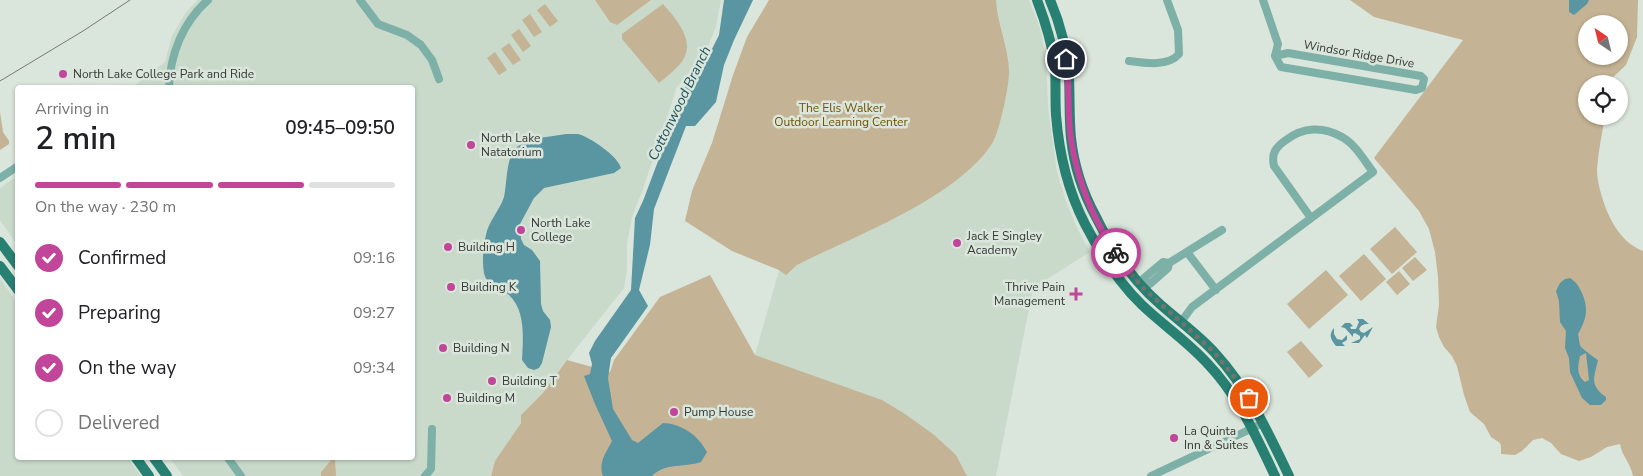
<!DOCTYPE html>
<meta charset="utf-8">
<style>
body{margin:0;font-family:"Nunito Sans",sans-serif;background:#f6f6f6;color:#202124;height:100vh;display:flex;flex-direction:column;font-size:19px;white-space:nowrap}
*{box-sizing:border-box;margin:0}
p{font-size:16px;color:#757577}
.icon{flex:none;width:28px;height:28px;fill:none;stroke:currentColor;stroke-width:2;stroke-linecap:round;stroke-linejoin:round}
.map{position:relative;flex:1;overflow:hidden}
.side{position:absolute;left:15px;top:85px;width:400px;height:375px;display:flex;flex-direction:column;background:#fff;border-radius:5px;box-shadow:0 1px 4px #0004}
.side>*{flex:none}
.needle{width:32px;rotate:325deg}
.tools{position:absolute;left:1578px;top:15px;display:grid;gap:10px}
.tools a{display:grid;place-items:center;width:50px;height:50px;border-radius:50%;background:#fff;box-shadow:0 1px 4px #0004;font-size:25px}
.pin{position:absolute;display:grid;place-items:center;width:42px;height:42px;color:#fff;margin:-21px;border:2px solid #fff;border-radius:50%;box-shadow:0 1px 5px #0007}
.courier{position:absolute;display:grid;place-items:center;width:50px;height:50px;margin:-25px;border:4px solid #c14699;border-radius:50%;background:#fff;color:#222;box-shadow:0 1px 6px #0007}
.head em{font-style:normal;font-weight:600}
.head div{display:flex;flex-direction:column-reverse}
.head{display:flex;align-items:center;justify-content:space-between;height:85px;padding:0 20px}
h1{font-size:32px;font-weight:600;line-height:38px}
.bar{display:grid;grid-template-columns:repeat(4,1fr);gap:8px 5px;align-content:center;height:60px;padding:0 20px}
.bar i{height:6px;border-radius:4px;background:#e0e0e0}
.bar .on{background:#c14699}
.bar p{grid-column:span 4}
ol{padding:0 20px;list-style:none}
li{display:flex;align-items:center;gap:15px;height:55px}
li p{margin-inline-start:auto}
li .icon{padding:5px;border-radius:50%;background:#c14699;color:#fff;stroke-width:4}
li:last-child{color:#757577}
li i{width:28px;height:28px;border:2px solid #e0e0e0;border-radius:50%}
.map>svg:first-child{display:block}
</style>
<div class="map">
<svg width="1643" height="476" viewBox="0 0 1643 476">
<rect width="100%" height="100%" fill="#dae5db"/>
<path fill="#c9dacb" d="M198 0H721L716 27 705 54 677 87 643 189 632 217 627 243V269L624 288 567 360 543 393 521 415V423L495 461 491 476H183L170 458H412V88H131L165 62 172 36 186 12Z
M987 0H1029L1040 28 1046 58 1048 107 1057 172 1067 204 1078 230 1090 252 1033 288 996 476H967L956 455 814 377 755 355 779 270Z
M17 176V245L0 220V188Z
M0 278 17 303 18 458H128L141 476H0Z"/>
<path fill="#c4b394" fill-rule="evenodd" d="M595 0H651L617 25 610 22Z
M769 0H996C997 25 1010 50 1009 75 1008 90 1000 129 993 142 961 194 866 232 811 258L797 265 786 275 779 270 732 251 685 221 692 191 712 143 733 75 747 37Z
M1350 0H1638L1637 37 1626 65 1610 80 1609 84H1586V116H1605C1602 134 1598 152 1597 170 1597 175 1598 181 1599 186 1605 211 1617 241 1643 251V476H1633C1631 464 1622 456 1620 444L1607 447 1591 457 1579 461 1561 454 1551 443 1542 438 1533 440 1522 451 1515 455 1501 454V446L1500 443 1491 437 1484 424 1470 412 1464 395 1457 366 1452 356 1444 347 1439 337 1436 327 1439 305 1438 277 1435 252 1429 229 1419 211 1374 158 1463 40 1374 17ZM1586 24H1619V56H1586Z
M545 4 558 21 550 27 537 10Z
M663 4C677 20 698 43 680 64 674 71 666 77 659 83L622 39V34Z
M530 14 542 32 534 37 522 20Z
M519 29 531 46 523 52 511 35Z
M509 43 521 60 513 65 501 49Z
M495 52 507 70 499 75 487 58Z
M0 112 3 132 9 141V144L0 150Z
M1395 227 1417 252 1392 274 1370 249Z
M1364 254 1386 279 1361 301 1339 276Z
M1415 257 1427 270 1413 281 1402 268Z
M1326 270 1348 295 1309 329 1287 304Z
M1399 271 1410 284 1397 295 1386 282Z
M710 275 755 355 882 400 905 414 933 434 956 455 967 476H491L495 461 521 423V415L543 393 567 360 610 372 614 360 660 297Z
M1301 341 1323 366 1309 378 1287 352Z
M333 458H340V459L335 460 336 476H321V472Z"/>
<path fill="#5a95a2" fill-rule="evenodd" d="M724 0H753L734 40 724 65 716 102 695 126H686L654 209 650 245 639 290 648 306 611 358 608 378 613 409 632 440 638 443 663 423C682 424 698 435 707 452L701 462C684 468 666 462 652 476H603C598 462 606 453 612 441L595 404 584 376 590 374 592 364 589 353 595 341 631 290 635 218 643 201 669 132 675 120 672 111 687 83 705 63 719 35Z
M1569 0H1589L1587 4 1574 15 1569 12Z
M566 134C569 134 574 134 578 134 590 137 618 156 621 168L614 173 544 188 534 198 520 224 521 239 524 245 532 250 540 261 541 304 543 311 550 320 551 327 542 363 539 368 534 370 528 368 522 360C523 338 526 311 509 295 500 286 487 287 484 273 482 262 483 246 486 235 488 222 500 210 504 197 507 184 506 159 515 149 527 137 550 137 566 134Z
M1570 278C1576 282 1578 285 1581 291 1589 308 1587 318 1578 334 1579 337 1579 344 1581 347 1583 349 1596 359 1598 360 1594 378 1589 385 1606 397V400L1601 405H1590L1582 398 1570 372 1569 358 1565 348 1566 331 1560 322 1559 301 1556 291 1560 283 1565 279ZM1586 353 1589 380 1585 382C1576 375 1578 366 1580 356Z
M1357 319H1363L1369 324C1364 324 1362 324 1359 329L1361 332 1364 333 1373 327 1367 338 1365 335 1359 343H1351L1360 339V336L1355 333 1353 334V337L1345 328 1341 327 1345 323H1350L1353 326 1350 327 1351 329H1356L1359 322Z
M1334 328V334L1337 339 1342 340 1347 335V340L1342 343 1345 346H1336C1331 340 1328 335 1334 328Z"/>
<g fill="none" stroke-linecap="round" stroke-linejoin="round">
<path stroke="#7db0a6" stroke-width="8" d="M360 0 378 24 407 35 421 45 432 60 439 79
M1263 0 1278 44 1275 56 1281 67 1416 90 1422 88 1424 79 1421 76 1288 53 1275 56
M1129 61C1144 63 1168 67 1179 54L1178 30 1167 0
M169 88C170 54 183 22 208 0
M0 178 18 166
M1187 252 1216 290
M1146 283 1144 278 1163 262 1169 263
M1142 287 1146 283 1150 284 1168 268 1169 263 1222 230
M1181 322 1192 307 1373 172C1364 160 1355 144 1342 137 1323 126 1303 127 1286 140 1276 147 1271 153 1274 166L1311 218
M228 458 241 476
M425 476 431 469 432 429
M1151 476 1257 426"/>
<path stroke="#288073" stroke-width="10" d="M1037 0C1045 21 1052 43 1055 66 1056 82 1055 99 1056 115 1059 153 1068 191 1085 224 1100 253 1118 282 1142 305 1163 325 1187 341 1207 363 1238 395 1256 436 1275 476
M1050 0C1060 23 1067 52 1069 77 1070 98 1069 118 1071 138 1074 166 1083 193 1096 217 1112 250 1133 281 1161 305 1179 321 1199 335 1215 353 1248 389 1268 432 1289 476
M0 242 18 266
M0 266 18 290
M136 458 149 476
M154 458 167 476"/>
<path stroke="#747b75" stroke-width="1" d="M0 81 83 31 130 0"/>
</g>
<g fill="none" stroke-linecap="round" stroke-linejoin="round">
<path stroke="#6f756f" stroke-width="5" stroke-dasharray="0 9" d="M1116 253 1127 269 1142 287 1213 351 1240 384 1249 398"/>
<path stroke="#c14699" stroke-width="6" d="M1066 59C1070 85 1067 113 1071 139 1077 180 1093 219 1116 253"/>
</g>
<g fill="#c14699" stroke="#dae5db" stroke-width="2">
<circle cx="63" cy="74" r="5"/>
<circle cx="471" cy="145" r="5"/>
<circle cx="521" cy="230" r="5"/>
<circle cx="957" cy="243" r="5"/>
<circle cx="448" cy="247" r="5"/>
<circle cx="451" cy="287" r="5"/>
<path d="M1073.5 286.5h5v5h5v5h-5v5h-5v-5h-5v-5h5z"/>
<circle cx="443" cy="348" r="5"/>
<circle cx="492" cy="381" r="5"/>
<circle cx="447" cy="398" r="5"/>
<circle cx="674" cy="412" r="5"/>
<circle cx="1174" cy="438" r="5"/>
</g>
<g text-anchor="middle" stroke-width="5" stroke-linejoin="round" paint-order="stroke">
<g font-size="12" fill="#353935" stroke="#dae5db">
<text transform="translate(1359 54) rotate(10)" y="4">Windsor Ridge Drive</text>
</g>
<g font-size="12" fill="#353935" stroke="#dae5db" text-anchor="start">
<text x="73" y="78">North Lake College Park and Ride</text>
<text x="481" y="142">North Lake<tspan x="481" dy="14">Natatorium</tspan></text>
<text x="531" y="227">North Lake<tspan x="531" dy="14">College</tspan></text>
<text x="967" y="240">Jack E Singley<tspan x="967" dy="14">Academy</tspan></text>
<text x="458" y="251">Building H</text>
<text x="461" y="291">Building K</text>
<text x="1065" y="291" text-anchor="end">Thrive Pain<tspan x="1065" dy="14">Management</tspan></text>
<text x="453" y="352">Building N</text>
<text x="502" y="385">Building T</text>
<text x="457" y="402">Building M</text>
<text x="684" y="416">Pump House</text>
<text x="1184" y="435">La Quinta<tspan x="1184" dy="14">Inn &amp; Suites</tspan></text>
</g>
<g font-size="12" fill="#715100" stroke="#dae5db">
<text x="841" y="112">The Elis Walker<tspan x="841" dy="14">Outdoor Learning Center</tspan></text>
</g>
<g font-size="14" font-style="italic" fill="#20535e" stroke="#dae5db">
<text transform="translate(679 103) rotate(-64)" y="5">Cottonwood Branch</text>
</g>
</g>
</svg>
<div class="tools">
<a><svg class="needle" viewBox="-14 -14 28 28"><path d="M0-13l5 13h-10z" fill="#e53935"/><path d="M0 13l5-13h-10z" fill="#757577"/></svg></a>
<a><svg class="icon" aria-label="locate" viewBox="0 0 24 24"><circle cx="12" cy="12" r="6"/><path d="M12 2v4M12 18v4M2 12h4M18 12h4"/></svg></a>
</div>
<div class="pin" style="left:1249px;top:398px;background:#ea580c"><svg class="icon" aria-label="bag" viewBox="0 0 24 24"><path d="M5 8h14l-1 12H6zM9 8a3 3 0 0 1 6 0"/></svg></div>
<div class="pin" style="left:1066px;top:59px;background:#1f2937"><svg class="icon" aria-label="home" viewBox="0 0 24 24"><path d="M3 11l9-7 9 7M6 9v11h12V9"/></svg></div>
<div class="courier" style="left:1116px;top:253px"><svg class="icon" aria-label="bike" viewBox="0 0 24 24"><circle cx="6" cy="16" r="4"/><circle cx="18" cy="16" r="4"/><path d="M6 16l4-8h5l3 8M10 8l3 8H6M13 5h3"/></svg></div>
<section class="side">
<div class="head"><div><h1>2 min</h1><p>Arriving in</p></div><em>09:45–09:50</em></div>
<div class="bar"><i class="on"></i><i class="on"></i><i class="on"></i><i></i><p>On the way · 230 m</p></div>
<ol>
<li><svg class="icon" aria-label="check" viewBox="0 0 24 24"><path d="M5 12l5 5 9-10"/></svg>Confirmed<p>09:16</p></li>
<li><svg class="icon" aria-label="check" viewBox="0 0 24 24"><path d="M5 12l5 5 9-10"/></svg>Preparing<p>09:27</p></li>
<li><svg class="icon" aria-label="check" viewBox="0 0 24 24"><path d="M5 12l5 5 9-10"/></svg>On the way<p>09:34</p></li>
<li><i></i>Delivered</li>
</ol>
</section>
</div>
